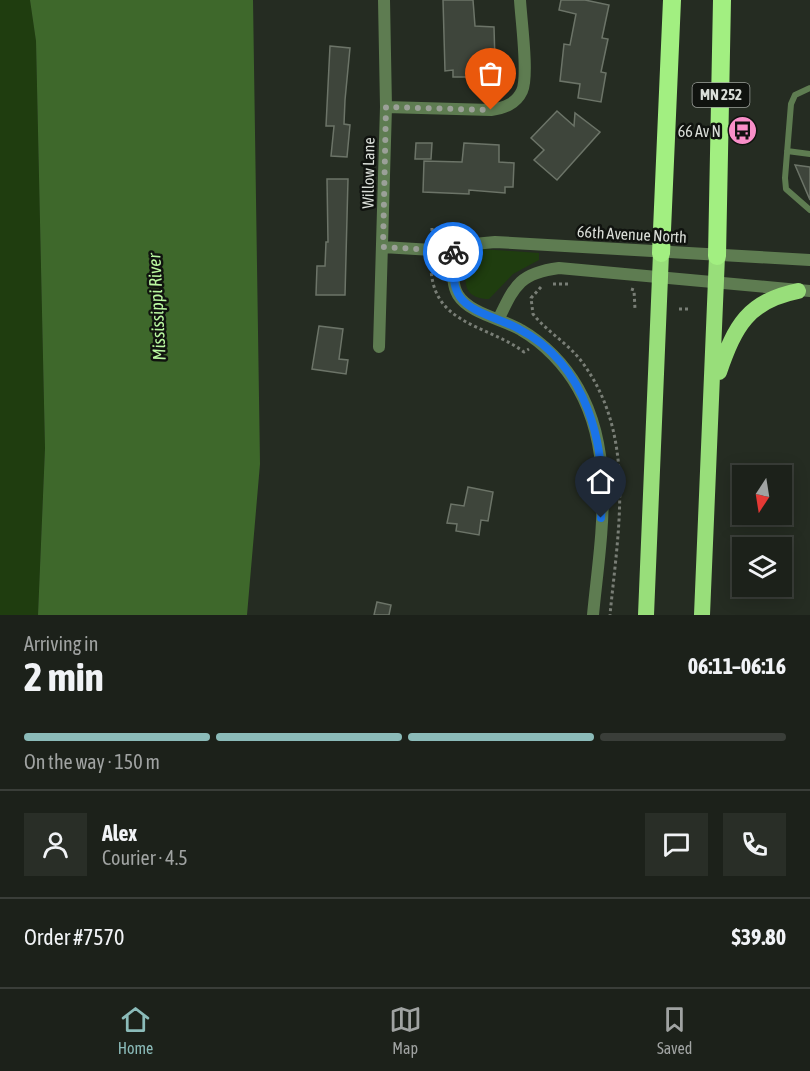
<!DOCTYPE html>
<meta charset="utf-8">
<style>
body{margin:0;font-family:"Asap Condensed",sans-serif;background:#292e27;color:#f1f3f6;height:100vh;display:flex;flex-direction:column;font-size:22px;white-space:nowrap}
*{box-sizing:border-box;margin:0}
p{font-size:20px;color:#a0a3a2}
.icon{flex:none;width:33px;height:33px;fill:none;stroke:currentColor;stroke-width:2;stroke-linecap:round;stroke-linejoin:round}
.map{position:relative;height:615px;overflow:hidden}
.details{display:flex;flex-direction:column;background:#1c211a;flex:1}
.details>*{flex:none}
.needle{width:39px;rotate:192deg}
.buttons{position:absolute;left:732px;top:465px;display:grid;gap:12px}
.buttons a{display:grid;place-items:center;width:60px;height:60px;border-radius:0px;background:#1c211a;box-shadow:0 3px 15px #0003,0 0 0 2px #3a3e39;font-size:30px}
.pin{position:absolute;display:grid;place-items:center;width:51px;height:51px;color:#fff;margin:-62px -26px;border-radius:50% 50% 50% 0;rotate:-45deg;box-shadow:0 0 6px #0007}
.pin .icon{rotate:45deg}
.courier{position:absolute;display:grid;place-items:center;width:60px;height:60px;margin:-30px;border:4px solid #1a73e8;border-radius:50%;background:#fff;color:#222;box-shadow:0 2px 8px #0007}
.headline em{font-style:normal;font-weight:700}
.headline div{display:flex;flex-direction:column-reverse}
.headline{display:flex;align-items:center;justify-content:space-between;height:102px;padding:0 24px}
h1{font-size:39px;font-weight:700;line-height:45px}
.bar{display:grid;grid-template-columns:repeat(4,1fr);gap:9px 6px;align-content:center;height:72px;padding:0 24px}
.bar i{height:8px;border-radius:4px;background:#3a3e39}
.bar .selected{background:#8bbbb9}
.bar p{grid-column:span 4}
.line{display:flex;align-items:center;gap:15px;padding:0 24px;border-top:2px solid #3a3e39}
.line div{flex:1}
.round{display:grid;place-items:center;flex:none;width:63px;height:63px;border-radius:0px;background:#292e27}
.menu{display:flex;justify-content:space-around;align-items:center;height:84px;border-top:2px solid #3a3e39;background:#1c211a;font-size:16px;color:#a0a3a2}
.menu a{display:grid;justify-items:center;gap:3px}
.menu .selected{color:#8bbbb9}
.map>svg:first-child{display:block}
</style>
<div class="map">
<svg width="810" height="615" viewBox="0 0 810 615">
<rect width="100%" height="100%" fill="#252c22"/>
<path fill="#1f3d0f" d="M0 0H30L36 40 45 448 38 615H0Z
M481 249 539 253V260L513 274 489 299C461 298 464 280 468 257Z"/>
<path fill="#3e682b" d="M30 0H253L260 464 247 615H38L45 448 36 41Z"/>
<path fill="#3e453b" stroke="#6c7468" stroke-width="1.5" d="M443 0H473L475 26 494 27 495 62H476L477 77H453V70L445 71Z
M561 0H585L609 5 602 38 608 39 601 72 606 73 601 102 578 98 580 84 560 81 564 44 570 45 576 14 559 10Z
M330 46 350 48 345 100 344 124 350 125 347 157 331 156 334 126H326Z
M557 111 574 126 575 113 600 132 557 180 534 160 544 150 531 138Z
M416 143H432L431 159H415Z
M464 143 499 145V162L514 163 513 187H505V193L469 190V194L423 192 424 161 462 162Z
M795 165 810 167V200Z
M327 179H348L345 295H316L317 266H325L326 242H328Z
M319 326 343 329 339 359 348 360 346 374 312 369Z
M468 487 493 492 488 521 481 520 479 535 456 531 457 524 447 523 451 504 464 506Z
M377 602 391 605 389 615H374Z"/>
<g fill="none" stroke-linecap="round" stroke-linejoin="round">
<path stroke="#797e76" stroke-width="3" stroke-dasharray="3 3" stroke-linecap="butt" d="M432 237V227
M431 261C429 325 485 323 524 352L529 349
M553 284H568
M541 287 531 298 533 314C547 332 568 343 582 362 637 436 618 530 610 615
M631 289 634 290 635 309
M679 309H690"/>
<path stroke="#5e7c51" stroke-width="6" d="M810 88 795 95 791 104 785 178 786 189 810 210
M787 151 810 154"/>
<path stroke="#5e7c51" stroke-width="12" d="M386 107 491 110C504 108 516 104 522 91 529 76 521 19 520 0
M383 247 432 250 453 246
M379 347 386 107 384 0"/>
<path stroke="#5e7c51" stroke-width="12" d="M499 318C515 285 520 273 559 268L810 291
M593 615C600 541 617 456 578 388 565 365 544 343 521 330 503 319 470 314 458 295 450 282 454 261 453 246L495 242 810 260"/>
<path stroke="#98de7a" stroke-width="16" d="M719 372C735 326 748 301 798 291
M646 615 661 253
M702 615 717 256"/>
<path stroke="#a2ef81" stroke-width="18" d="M661 253 672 0
M717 256 722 0"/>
</g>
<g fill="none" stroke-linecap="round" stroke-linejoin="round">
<path stroke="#9ba098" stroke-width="6" stroke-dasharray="0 10.8" d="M453 252V246L432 250 383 247 386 107 491 110"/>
<path stroke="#1a73e8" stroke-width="8" d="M453 252C454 267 451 284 460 297 471 313 502 319 519 329 588 365 607 447 601 518"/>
</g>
<defs>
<symbol id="bus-disc" viewBox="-11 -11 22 22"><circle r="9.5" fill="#f98fc9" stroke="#10130f"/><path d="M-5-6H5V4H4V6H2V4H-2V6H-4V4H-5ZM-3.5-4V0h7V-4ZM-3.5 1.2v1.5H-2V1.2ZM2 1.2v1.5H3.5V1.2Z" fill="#111"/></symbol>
</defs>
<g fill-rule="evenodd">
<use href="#bus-disc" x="726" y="114" width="33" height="33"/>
</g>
<g text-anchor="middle" stroke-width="5" stroke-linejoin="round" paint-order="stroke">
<rect fill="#10130f" stroke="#9da19c" stroke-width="1.5" x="692.5" y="83" width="57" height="24" rx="4.5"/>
<g font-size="15" font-weight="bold" fill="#daded8">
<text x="721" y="100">MN 252</text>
</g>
<g font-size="16" fill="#daded8" stroke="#10130f" text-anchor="end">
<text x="721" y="137">66 Av N</text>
</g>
<g font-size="16" fill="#daded8" stroke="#10130f">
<text transform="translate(368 173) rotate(-89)" y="6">Willow Lane</text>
<text transform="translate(632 234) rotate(3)" y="6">66th Avenue North</text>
</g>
<g font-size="18" font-style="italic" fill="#baf8a1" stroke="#10130f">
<text transform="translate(157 307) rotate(-93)" y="6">Mississippi River</text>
</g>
</g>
</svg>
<div class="buttons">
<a><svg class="needle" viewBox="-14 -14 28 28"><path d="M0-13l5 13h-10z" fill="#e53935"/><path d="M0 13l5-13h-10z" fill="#a0a3a2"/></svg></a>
<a><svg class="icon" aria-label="layers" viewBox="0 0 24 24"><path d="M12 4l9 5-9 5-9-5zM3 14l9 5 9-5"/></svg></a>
</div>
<div class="pin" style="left:491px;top:110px;background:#ea580c"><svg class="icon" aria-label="bag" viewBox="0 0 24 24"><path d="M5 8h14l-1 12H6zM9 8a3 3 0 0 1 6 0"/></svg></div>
<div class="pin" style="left:601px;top:518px;background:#1f2937"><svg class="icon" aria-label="home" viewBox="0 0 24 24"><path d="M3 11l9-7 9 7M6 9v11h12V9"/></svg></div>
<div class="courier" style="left:453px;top:252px"><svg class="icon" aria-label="bike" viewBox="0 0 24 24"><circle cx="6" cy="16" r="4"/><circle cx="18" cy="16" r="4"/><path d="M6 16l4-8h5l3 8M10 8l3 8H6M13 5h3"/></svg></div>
</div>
<section class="details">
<div class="headline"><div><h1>2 min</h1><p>Arriving in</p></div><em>06:11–06:16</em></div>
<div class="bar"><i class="selected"></i><i class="selected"></i><i class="selected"></i><i></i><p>On the way · 150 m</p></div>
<div class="line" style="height:108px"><a class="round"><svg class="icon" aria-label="person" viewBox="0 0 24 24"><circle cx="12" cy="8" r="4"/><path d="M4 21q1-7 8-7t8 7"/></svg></a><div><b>Alex</b><p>Courier · 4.5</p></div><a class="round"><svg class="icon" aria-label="chat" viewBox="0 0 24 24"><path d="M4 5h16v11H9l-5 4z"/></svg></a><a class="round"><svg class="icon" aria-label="phone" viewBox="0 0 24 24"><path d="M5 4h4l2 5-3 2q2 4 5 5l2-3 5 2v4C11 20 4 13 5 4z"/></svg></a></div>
<div class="line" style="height:78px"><div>Order #7570</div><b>$39.80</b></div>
</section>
<nav class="menu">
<a class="selected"><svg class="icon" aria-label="home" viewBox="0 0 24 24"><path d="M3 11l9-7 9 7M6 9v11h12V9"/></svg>Home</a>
<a><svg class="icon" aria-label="map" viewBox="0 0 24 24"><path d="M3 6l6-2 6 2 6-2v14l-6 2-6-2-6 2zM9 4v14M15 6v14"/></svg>Map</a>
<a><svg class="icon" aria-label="saved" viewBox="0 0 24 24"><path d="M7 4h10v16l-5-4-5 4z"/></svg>Saved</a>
</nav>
